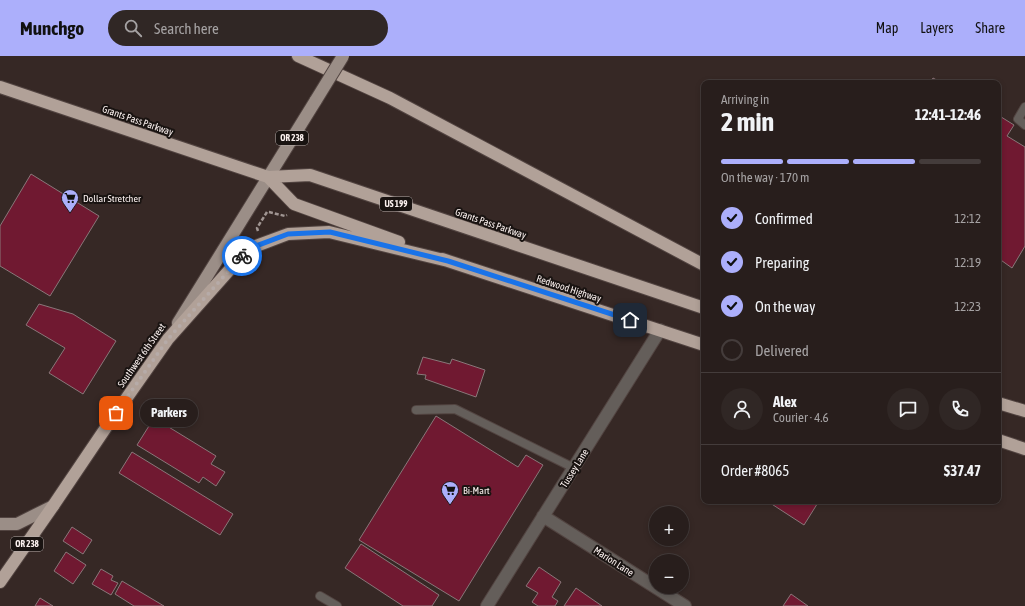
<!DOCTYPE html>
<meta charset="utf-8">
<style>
body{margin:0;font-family:"Asap Condensed",sans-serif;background:#302725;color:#f1f3f6;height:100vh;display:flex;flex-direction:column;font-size:15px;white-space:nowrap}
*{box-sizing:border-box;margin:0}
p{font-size:13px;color:#a5a2a3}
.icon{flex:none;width:22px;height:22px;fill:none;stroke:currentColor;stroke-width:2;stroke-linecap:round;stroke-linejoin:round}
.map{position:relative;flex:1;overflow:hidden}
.side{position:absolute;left:701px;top:24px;width:300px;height:424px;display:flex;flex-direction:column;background:#281e1c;border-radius:8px;box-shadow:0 2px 6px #0003,0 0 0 1px #443c3b}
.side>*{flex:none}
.fabs{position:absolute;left:649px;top:450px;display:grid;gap:8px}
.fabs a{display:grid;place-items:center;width:40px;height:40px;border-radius:50%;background:#281e1c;box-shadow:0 2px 6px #0003,0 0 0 1px #443c3b;font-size:20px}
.pin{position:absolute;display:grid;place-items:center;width:34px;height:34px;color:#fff;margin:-17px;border-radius:8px;box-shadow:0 2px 6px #0006}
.courier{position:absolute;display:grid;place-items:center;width:40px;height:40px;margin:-20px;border:3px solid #1a73e8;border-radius:50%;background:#fff;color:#222;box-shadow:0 1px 5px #0007}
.bubble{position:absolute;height:28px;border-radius:14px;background:#281e1c;box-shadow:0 2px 6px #0003,0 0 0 1px #443c3b;font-size:13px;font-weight:700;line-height:28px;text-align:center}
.overview em{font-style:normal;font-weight:700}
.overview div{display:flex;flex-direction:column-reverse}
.overview{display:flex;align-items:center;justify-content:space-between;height:68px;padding:0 20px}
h1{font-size:26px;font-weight:700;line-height:30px}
.bar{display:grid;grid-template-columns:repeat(4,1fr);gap:6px 4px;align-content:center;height:48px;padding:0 20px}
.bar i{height:5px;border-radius:3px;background:#443c3b}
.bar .active{background:#acaffb}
.bar p{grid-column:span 4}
.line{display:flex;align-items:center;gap:10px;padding:0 20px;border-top:1px solid #443c3b}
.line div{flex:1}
.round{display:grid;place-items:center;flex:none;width:42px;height:42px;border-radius:21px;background:#302725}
ol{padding:0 20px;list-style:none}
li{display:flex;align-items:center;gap:12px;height:44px}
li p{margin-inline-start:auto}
li .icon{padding:4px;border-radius:50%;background:#acaffb;color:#111;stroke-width:4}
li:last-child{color:#a5a2a3}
li i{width:22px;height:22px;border:2px solid #443c3b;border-radius:50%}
header{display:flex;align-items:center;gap:24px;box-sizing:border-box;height:56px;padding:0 20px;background:#acaffb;color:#111}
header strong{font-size:19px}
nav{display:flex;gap:22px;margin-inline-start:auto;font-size:14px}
.search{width:280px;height:36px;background:#302725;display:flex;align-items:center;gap:10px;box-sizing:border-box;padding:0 14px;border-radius:22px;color:#a5a2a3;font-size:15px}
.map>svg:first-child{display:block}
</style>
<header>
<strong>Munchgo</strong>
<div class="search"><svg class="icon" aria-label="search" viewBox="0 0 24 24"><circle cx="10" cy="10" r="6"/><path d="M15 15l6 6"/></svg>Search here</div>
<nav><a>Map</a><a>Layers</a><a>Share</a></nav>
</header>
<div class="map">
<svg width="1025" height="550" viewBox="0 0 1025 550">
<rect width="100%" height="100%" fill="#362825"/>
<path fill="#701931" stroke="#897779" d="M933 22 942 27H930Z
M998 59 1014 69 1007 80 1025 91V190L1012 212 998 202Z
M31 118 99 160 50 240 0 210V170Z
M39 248 73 258 116 285 83 338 49 317 65 292 26 269Z
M423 301 450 308 452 303 485 314 476 341 425 323 426 319 417 318Z
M436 360 518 411 526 399 543 409 459 545 359 484Z
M154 362 216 400 211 408 225 416 216 430 203 421 199 427 137 389Z
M132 396 233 458 220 479 119 417Z
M767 445H819L804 469Z
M72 471 92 484 83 498 63 485Z
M361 488 439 539 432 550H403L345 512Z
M66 496 86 509 73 528 54 515Z
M539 511 561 526 552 541 558 545 555 550H538L532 546 538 537 526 530Z
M101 513 113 520 111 524 118 527 111 539 92 528Z
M122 525 164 550H134L115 538Z
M576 532 602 550H564Z
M791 538 808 550H783Z
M40 542 53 550H35Z"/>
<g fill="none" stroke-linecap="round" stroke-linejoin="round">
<defs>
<path id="lane" d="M1025 51 1018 63 1025 69
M416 354 455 353 574 412
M320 540 337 550"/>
<path id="street" d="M543 460 685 550
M487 550 660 274"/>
<path id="primary" d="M178 267 316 44
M0 468H17L53 450"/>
<path id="highway" d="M298 0 390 42 704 209
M0 31 268 121 310 119 704 252
M268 121 294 148 399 186
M442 203 704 289
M998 347 1025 355
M998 384 1025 393
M0 526 53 450 107 370 168 283 248 193 288 178 329 176 448 205"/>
</defs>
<use href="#lane" stroke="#524441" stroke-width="10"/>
<use href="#street" stroke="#524441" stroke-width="14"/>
<use href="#primary" stroke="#524441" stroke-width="14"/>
<use href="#highway" stroke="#524441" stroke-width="14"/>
<path stroke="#a09592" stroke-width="2.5" stroke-dasharray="4 2" stroke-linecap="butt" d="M258 175 257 172 267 156H269L285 160 287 159"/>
<use href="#lane" stroke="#645e5a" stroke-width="8"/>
<use href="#street" stroke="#645e5a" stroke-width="12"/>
<use href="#primary" stroke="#9b8e87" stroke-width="12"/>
<use href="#highway" stroke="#b1a198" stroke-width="12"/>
<defs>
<path id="primary-bridge" d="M316 44 343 0"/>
</defs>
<use href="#primary-bridge" stroke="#524441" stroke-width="14" stroke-linecap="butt"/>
<use href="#primary-bridge" stroke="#9b8e87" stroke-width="12"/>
</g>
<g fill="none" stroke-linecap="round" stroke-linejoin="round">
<path stroke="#b6aba8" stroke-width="4" stroke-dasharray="0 7.2" d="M116 357 168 283 242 200"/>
<path stroke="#1a73e8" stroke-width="5" d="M242 200 248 193 288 178 330 176 448 205 630 264"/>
</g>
<defs>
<symbol id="supermarket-pin" viewBox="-11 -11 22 30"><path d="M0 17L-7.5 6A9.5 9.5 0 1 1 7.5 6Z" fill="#acaffb" stroke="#191311"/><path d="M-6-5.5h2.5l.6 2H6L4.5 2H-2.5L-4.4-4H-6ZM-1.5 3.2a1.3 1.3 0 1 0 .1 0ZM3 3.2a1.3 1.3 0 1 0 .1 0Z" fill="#111"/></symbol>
</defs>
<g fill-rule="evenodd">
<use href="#supermarket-pin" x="60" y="132" width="20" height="27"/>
<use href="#supermarket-pin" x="440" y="424" width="20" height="27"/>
</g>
<g text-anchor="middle" stroke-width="4" stroke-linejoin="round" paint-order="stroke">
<g fill="#191311" stroke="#b7aeac" stroke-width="1">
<rect x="276" y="75" width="32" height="14" rx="3"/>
<rect x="380" y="141" width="32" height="14" rx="3"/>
<rect x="11" y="481" width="32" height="14" rx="3"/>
</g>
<g font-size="9" font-weight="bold" fill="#fbf1ef">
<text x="292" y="85">OR 238</text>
<text x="396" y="151">US 199</text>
<text x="27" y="491">OR 238</text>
</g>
<g font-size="10" fill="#fbf1ef" stroke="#191311">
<text transform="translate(138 64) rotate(19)" y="4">Grants Pass Parkway</text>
<text transform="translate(491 167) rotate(19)" y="4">Grants Pass Parkway</text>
<text transform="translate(569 232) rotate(18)" y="4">Redwood Highway</text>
<text transform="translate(141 299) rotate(-55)" y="4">Southwest 6th Street</text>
<text transform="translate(574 412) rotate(-58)" y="4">Tussey Lane</text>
<text transform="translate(614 505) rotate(33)" y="4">Marion Lane</text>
</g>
<g font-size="10" fill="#fbf1ef" stroke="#191311" text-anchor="start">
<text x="83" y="146">Dollar Stretcher</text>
<text x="463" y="438">Bi-Mart</text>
</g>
</g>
</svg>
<div class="fabs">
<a>+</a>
<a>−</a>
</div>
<div class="pin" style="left:116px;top:357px;background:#ea580c"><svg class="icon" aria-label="bag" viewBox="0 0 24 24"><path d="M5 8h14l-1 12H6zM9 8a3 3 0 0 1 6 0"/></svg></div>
<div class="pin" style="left:630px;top:264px;background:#1f2937"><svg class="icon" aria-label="home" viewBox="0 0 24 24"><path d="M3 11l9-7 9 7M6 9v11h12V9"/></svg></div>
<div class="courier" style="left:242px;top:200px"><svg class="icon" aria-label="bike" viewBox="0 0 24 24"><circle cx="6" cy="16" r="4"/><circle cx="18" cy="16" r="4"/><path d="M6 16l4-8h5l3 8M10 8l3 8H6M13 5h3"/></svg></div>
<div class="bubble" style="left:140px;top:343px;width:58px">Parkers</div>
<section class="side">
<div class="overview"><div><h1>2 min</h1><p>Arriving in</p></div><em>12:41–12:46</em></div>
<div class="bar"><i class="active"></i><i class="active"></i><i class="active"></i><i></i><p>On the way · 170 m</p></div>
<ol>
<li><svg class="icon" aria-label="check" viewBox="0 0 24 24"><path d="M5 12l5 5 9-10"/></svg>Confirmed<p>12:12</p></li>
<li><svg class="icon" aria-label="check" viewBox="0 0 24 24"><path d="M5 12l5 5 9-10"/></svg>Preparing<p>12:19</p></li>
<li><svg class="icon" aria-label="check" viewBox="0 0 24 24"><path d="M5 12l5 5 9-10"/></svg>On the way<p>12:23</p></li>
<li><i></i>Delivered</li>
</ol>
<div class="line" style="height:72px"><a class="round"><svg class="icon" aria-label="person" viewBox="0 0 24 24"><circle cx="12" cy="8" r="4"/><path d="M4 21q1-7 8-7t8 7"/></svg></a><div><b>Alex</b><p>Courier · 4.6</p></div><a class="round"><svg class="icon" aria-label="chat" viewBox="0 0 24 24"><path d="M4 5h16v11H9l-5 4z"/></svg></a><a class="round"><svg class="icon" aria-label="phone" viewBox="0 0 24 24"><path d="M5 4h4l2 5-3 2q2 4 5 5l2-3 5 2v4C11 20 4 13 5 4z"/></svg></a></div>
<div class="line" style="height:52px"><div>Order #8065</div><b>$37.47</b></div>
</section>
</div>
